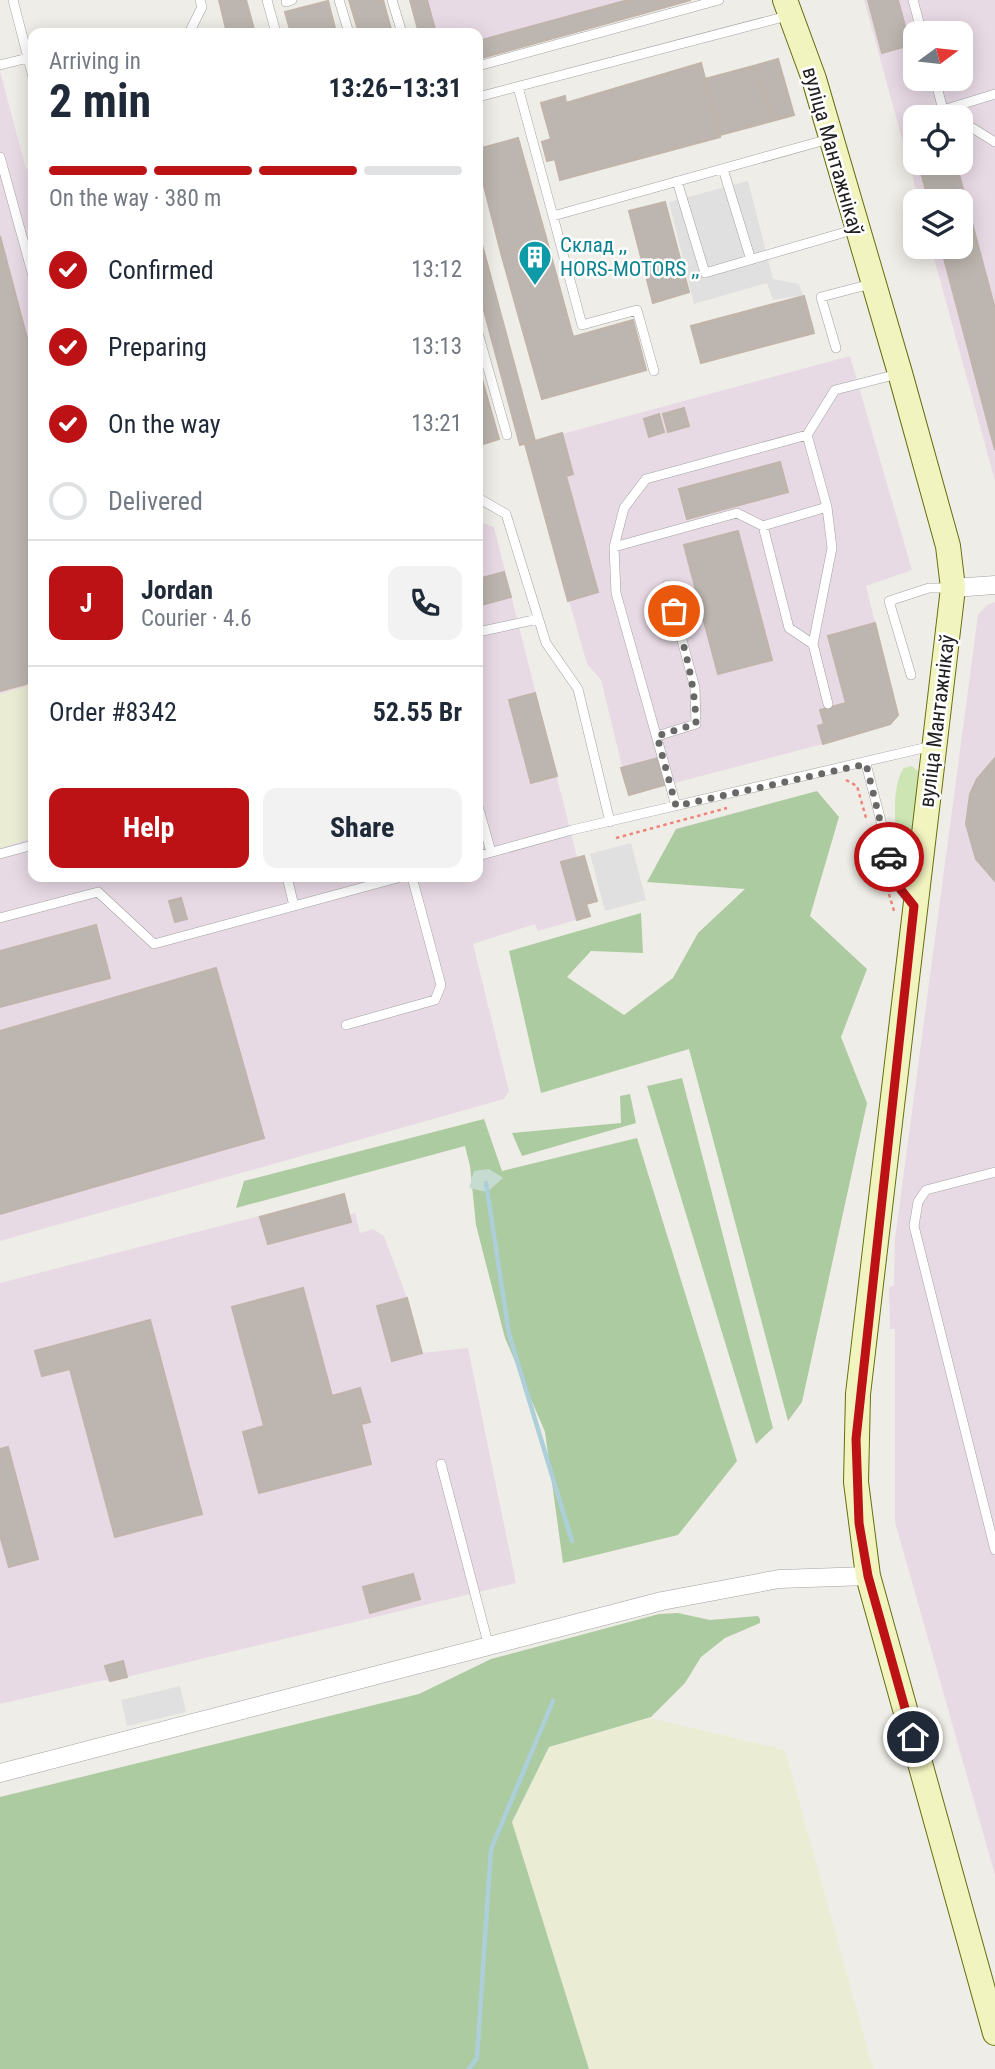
<!DOCTYPE html>
<meta charset="utf-8">
<style>
body{margin:0;font-family:"Roboto Condensed",sans-serif;background:#f2f2f3;color:#1f2937;height:100vh;display:flex;flex-direction:column;font-size:26px;white-space:nowrap}
*{box-sizing:border-box;margin:0}
p{font-size:23px;color:#747a83}
.icon{flex:none;width:38px;height:38px;fill:none;stroke:currentColor;stroke-width:2;stroke-linecap:round;stroke-linejoin:round}
.map{position:relative;flex:1;overflow:hidden}
.details{position:absolute;left:28px;top:28px;width:455px;height:854px;display:flex;flex-direction:column;background:#fff;border-radius:14px;box-shadow:0 4px 18px #0003}
.details>*{flex:none}
.needle{width:46px;rotate:75deg}
.buttons{position:absolute;left:903px;top:21px;display:grid;gap:14px}
.buttons a{display:grid;place-items:center;width:70px;height:70px;border-radius:14px;background:#fff;box-shadow:0 4px 18px #0003;font-size:35px}
.pin{position:absolute;display:grid;place-items:center;width:60px;height:60px;color:#fff;margin:-30px;border:4px solid #fff;border-radius:50%;box-shadow:0 2px 7px #0007}
.courier{position:absolute;display:grid;place-items:center;width:70px;height:70px;margin:-35px;border:5px solid #bd1215;border-radius:50%;background:#fff;color:#222;box-shadow:0 2px 9px #0007}
.summary em{font-style:normal;font-weight:700}
.summary div{display:flex;flex-direction:column-reverse}
.summary{display:flex;align-items:center;justify-content:space-between;height:119px;padding:0 21px}
h1{font-size:46px;font-weight:700;line-height:52px}
.bar{display:grid;grid-template-columns:repeat(4,1fr);gap:10px 7px;align-content:center;height:84px;padding:0 21px}
.bar i{height:9px;border-radius:5px;background:#e0e1e3}
.bar .selected{background:#bd1215}
.bar p{grid-column:span 4}
.line{display:flex;align-items:center;gap:18px;padding:0 21px;border-top:2px solid #e0e1e3}
.line div{flex:1}
.round{display:grid;place-items:center;flex:none;width:74px;height:74px;border-radius:14px;background:#f2f2f3}
ol{padding:0 21px;list-style:none}
li{display:flex;align-items:center;gap:21px;height:77px}
li p{margin-inline-start:auto}
li .icon{padding:7px;border-radius:50%;background:#bd1215;color:#fff;stroke-width:4}
li:last-child{color:#747a83}
li i{width:38px;height:38px;border:4px solid #e0e1e3;border-radius:50%}
.action{display:flex;gap:14px;margin-top:auto;padding:14px 21px}
.action a{flex:1;height:80px;border-radius:14px;background:#bd1215;color:#fff;font-size:28px;font-weight:700;line-height:80px;text-align:center}
.action a+a{background:#f2f2f3;color:#1f2937}
.map>svg:first-child{display:block}
</style>
<div class="map">
<svg width="995" height="2069" viewBox="0 0 995 2069">
<rect width="100%" height="100%" fill="#efede7"/>
<path fill="#e8dae5" fill-rule="evenodd" d="M427 0H628L478 41V33H436Z
M864 0H995V481L931 247H961V201H919ZM915 33H961V79H915ZM915 117H961V163H915Z
M0 71 26 169 33 168V877H478V524L483 523 494 527 577 857 584 856 597 901 586 904 589 916 538 931 535 924 473 944 509 1091 504 1099 0 1241Z
M850 356 912 570 866 586 898 715 890 724 823 744 629 795 601 680 587 664 525 444Z
M995 602V1875L895 1522V1329H890L889 1287 894 1286 895 1239 978 615 987 605Z
M344 1194 349 1215 355 1213 360 1233 373 1229 384 1236 407 1298 421 1353 468 1348 516 1583 110 1681 104 1680 0 1704V1283Z"/>
<path fill="#ebecd4" d="M33 684V838L0 848V694Z
M650 1718 785 1750 873 2069H589L512 1822 549 1747Z"/>
<path fill="#cce5b2" d="M912 766 920 773 908 868C894 848 889 788 904 768Z"/>
<path fill="#adcba0" d="M817 791 839 817 810 916 867 969 841 1037 867 1103 802 1402 788 1421 689 1049 541 1093 509 951 641 913 643 953 591 951 567 977 624 1015 673 978 698 933 745 889 647 882 676 829Z
M682 1078 773 1428 756 1444 647 1086Z
M630 1094 636 1123 522 1156 512 1133 621 1123 620 1096Z
M484 1119 502 1171 637 1138 737 1461 678 1535 563 1563 545 1432 505 1338 476 1225 470 1166 465 1146 236 1208 244 1181Z
M678 1613 710 1620 758 1616 760 1619V1623L725 1638 701 1657 685 1683 651 1717 549 1747 512 1822 589 2069H0V1797L419 1694 491 1659 659 1614Z"/>
<path fill="#c6dcd1" d="M489 1169 503 1178 487 1192 469 1188 474 1171Z"/>
<path fill="#e0e0e0" d="M748 181 773 279 799 284 803 295 773 300 767 283 694 304 669 202Z
M631 843 646 900 605 911 590 854Z
M180 1686 186 1712 127 1726 121 1700Z"/>
<g fill="none" stroke-linecap="round" stroke-linejoin="round">
<path stroke="#accfd9" stroke-width="4.5" d="M486 1183 509 1334 572 1541
M469 2069 477 2058 491 1849 553 1701"/>
</g>
<path fill="#bdb6b0" stroke="#c0b4ab" stroke-width="2" d="M219 0H246L255 33H227Z
M349 0H383L392 33H359Z
M410 0H427L436 33H419Z
M628 0H691L478 59V41Z
M868 0H898L910 45 882 53Z
M328 1 336 32 291 33 285 12Z
M778 59 794 115 772 121 757 65Z
M701 63 720 137 560 180 555 159 547 161 542 142 551 139 541 103 565 96 566 103Z
M757 65 772 121 720 135 705 79Z
M518 138 547 241 501 253 478 162V149Z
M943 163H956L995 309V450L941 247H961V201H929L920 169Z
M665 202 689 292 653 303 629 211Z
M478 230 535 441 520 445 478 288Z
M0 236 33 361V682L0 691Z
M547 241 573 337 633 320 646 370 542 399 501 253Z
M804 296 814 333 701 363 691 326Z
M478 365 499 439 483 444 478 427Z
M684 408 689 426 668 432 663 414Z
M659 414 664 432 649 437 644 419Z
M562 433 573 474 566 476 598 592 568 601 525 444Z
M780 462 788 492 687 519 679 489Z
M738 531 772 660 718 674 684 545Z
M504 572 511 597 478 606V579Z
M875 623 898 715 890 724 823 744 818 726 824 724 820 710 846 703 828 636Z
M535 693 557 776 531 783 509 700Z
M658 758 664 785 629 795 621 768Z
M995 758V881L976 859 966 824 970 794 977 779Z
M584 856 597 901 586 904 590 916 577 920 561 862Z
M181 898 187 919 175 922 169 901Z
M96 925 110 978 0 1007V951Z
M216 968 264 1138 0 1214V1031Z
M344 1194 351 1222 268 1244 260 1217Z
M303 1288 332 1396 360 1388 370 1422 361 1424 371 1464 259 1493 243 1432 264 1426 232 1307Z
M407 1298 422 1353 392 1361 377 1306Z
M150 1320 202 1514 115 1537 70 1369 42 1376 35 1351Z
M8 1447 38 1559 9 1567 0 1535V1449Z
M413 1574 420 1599 370 1613 363 1587Z
M123 1661 127 1677 110 1681 105 1666Z"/>
<g fill="none" stroke-linecap="round" stroke-linejoin="round">
<defs>
<path id="lane" d="M13 0 33 77
M267 0 276 33
M339 0 349 33
M392 0 402 33
M913 0 922 33
M286 2 292 0
M189 33 202 7 200 0
M0 65 28 58
M478 66 719 0
M935 79 943 110 955 117
M518 87 553 216 829 139
M478 97 787 16
M943 110 995 94
M961 121 995 142
M0 157 33 276
M723 169 751 260
M677 181 705 273 856 229
M553 216 582 325 637 310 654 371
M478 333 507 435
M836 348 821 297 871 284
M807 435 835 390 898 374
M478 498 506 514 546 643 578 689 610 822
M763 526 827 507
M614 547 737 513 763 526 789 628 813 644
M478 632 538 619
M911 675 889 601 929 588H951
M657 736 696 724 695 688 667 585
M866 764 898 886 912 903
M478 806 491 852
M676 806 616 593 614 547 624 508 646 479 807 435 827 507 832 548 813 644 828 704
M0 854 33 845
M478 856 572 830 932 746
M287 877 294 906
M0 918 98 892 154 944 401 877
M346 1025 435 1000 441 985 412 877
M995 1172 926 1190 918 1202 914 1226 995 1550
M441 1464 489 1647"/>
<path id="street" d="M953 588 995 585
M0 1773 662 1601 779 1579 868 1576"/>
<path id="secondary" d="M785 0 814 79 900 373 948 546 953 588 858 1394 856 1482 868 1576 995 2033"/>
</defs>
<use href="#lane" stroke="#a1a1a1" stroke-width="10"/>
<use href="#street" stroke="#a1a1a1" stroke-width="19"/>
<use href="#secondary" stroke="#666f0f" stroke-width="26"/>
<path stroke="#ee847a" stroke-width="2.5" stroke-dasharray="3.5 3.5" stroke-linecap="butt" d="M846 780 857 786 866 818
M616 838 727 808
M889 894 894 911"/>
<use href="#lane" stroke="#fff" stroke-width="9"/>
<use href="#street" stroke="#fff" stroke-width="18"/>
<use href="#secondary" stroke="#f2f4c0" stroke-width="24"/>
</g>
<g fill="none" stroke-linecap="round" stroke-linejoin="round">
<path stroke="#686866" stroke-width="7" stroke-dasharray="0 12.6" d="M674 611C685 649 695 684 696 724L657 736 676 806 866 764 889 857"/>
<path stroke="#bd1215" stroke-width="9" d="M889 857 898 886 914 906 856 1439 859 1523 868 1576 913 1737"/>
</g>
<defs>
<symbol id="building-pin" viewBox="-11 -11 22 30"><path d="M0 17L-7.5 6A9.5 9.5 0 1 1 7.5 6Z" fill="#0f9aa8" stroke="#fff"/><path d="M-4-6H4V6H1V3H-1V6H-4ZM-2.5-4.3h1.7v1.8h-1.7ZM.8-4.3h1.7v1.8H.8ZM-2.5-1h1.7V.8h-1.7ZM.8-1h1.7V.8H.8Z" fill="#fff"/></symbol>
</defs>
<g fill-rule="evenodd">
<use href="#building-pin" x="516" y="238" width="38" height="52"/>
</g>
<g text-anchor="middle" stroke-width="5" stroke-linejoin="round" paint-order="stroke">
<g font-size="21" fill="#202020" stroke="#fff">
<text transform="translate(833 151) rotate(74)" y="7">вуліца Мантажнікаў</text>
<text transform="translate(937 721) rotate(-83)" y="7">вуліца Мантажнікаў</text>
</g>
<g font-size="21" fill="#0d838f" stroke="#fff" text-anchor="start">
<text x="560" y="252">Склад ,,<tspan x="560" dy="24">HORS-MOTORS ,,</tspan></text>
</g>
</g>
</svg>
<div class="buttons">
<a><svg class="needle" viewBox="-14 -14 28 28"><path d="M0-13l5 13h-10z" fill="#e53935"/><path d="M0 13l5-13h-10z" fill="#747a83"/></svg></a>
<a><svg class="icon" aria-label="locate" viewBox="0 0 24 24"><circle cx="12" cy="12" r="6"/><path d="M12 2v4M12 18v4M2 12h4M18 12h4"/></svg></a>
<a><svg class="icon" aria-label="layers" viewBox="0 0 24 24"><path d="M12 4l9 5-9 5-9-5zM3 14l9 5 9-5"/></svg></a>
</div>
<div class="pin" style="left:674px;top:611px;background:#ea580c"><svg class="icon" aria-label="bag" viewBox="0 0 24 24"><path d="M5 8h14l-1 12H6zM9 8a3 3 0 0 1 6 0"/></svg></div>
<div class="pin" style="left:913px;top:1737px;background:#1f2937"><svg class="icon" aria-label="home" viewBox="0 0 24 24"><path d="M3 11l9-7 9 7M6 9v11h12V9"/></svg></div>
<div class="courier" style="left:889px;top:857px"><svg class="icon" aria-label="car" viewBox="0 0 24 24"><path d="M5 17H2v-5l4-1 3-4h7l3 4 3 1v5h-3M9 17h6M6 11h13"/><circle cx="7" cy="17" r="2"/><circle cx="17" cy="17" r="2"/></svg></div>
<section class="details">
<div class="summary"><div><h1>2 min</h1><p>Arriving in</p></div><em>13:26–13:31</em></div>
<div class="bar"><i class="selected"></i><i class="selected"></i><i class="selected"></i><i></i><p>On the way · 380 m</p></div>
<ol>
<li><svg class="icon" aria-label="check" viewBox="0 0 24 24"><path d="M5 12l5 5 9-10"/></svg>Confirmed<p>13:12</p></li>
<li><svg class="icon" aria-label="check" viewBox="0 0 24 24"><path d="M5 12l5 5 9-10"/></svg>Preparing<p>13:13</p></li>
<li><svg class="icon" aria-label="check" viewBox="0 0 24 24"><path d="M5 12l5 5 9-10"/></svg>On the way<p>13:21</p></li>
<li><i></i>Delivered</li>
</ol>
<div class="line" style="height:126px"><b class="round" style="background:#bd1215;color:#fff">J</b><div><b>Jordan</b><p>Courier · 4.6</p></div><a class="round"><svg class="icon" aria-label="phone" viewBox="0 0 24 24"><path d="M5 4h4l2 5-3 2q2 4 5 5l2-3 5 2v4C11 20 4 13 5 4z"/></svg></a></div>
<div class="line" style="height:91px"><div>Order #8342</div><b>52.55 Br</b></div>
<div class="action"><a>Help</a><a>Share</a></div>
</section>
</div>
